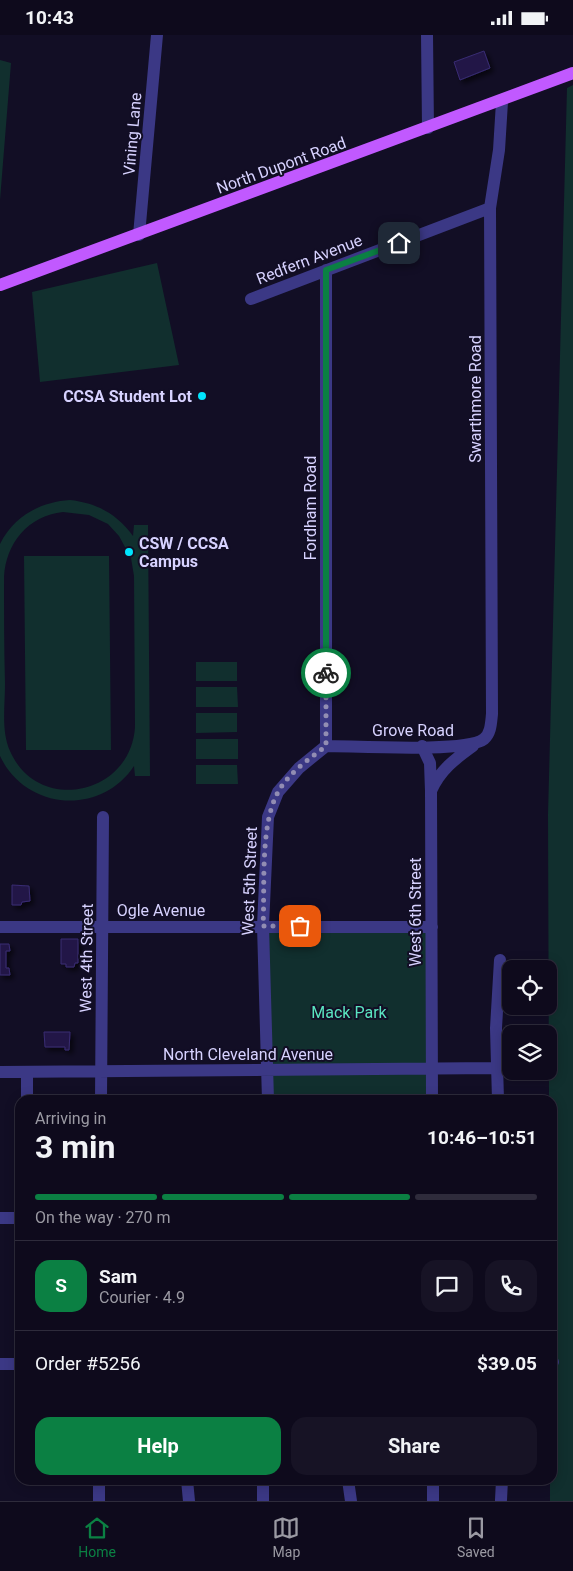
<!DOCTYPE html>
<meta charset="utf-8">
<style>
body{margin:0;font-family:Roboto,sans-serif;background:#171325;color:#f1f3f6;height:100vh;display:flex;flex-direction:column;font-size:19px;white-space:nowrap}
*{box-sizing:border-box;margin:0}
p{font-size:16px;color:#9b9aa3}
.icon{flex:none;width:28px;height:28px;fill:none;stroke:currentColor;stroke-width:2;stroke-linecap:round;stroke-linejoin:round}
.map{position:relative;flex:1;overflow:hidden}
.sheet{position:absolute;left:15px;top:1060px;width:542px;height:390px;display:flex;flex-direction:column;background:#0e0a1c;border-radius:15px;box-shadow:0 2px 12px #0003,0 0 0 1px #2e2b3b}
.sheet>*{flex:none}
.buttons{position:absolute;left:502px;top:925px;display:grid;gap:10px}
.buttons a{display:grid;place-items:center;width:55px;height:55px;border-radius:10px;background:#0e0a1c;box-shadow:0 2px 12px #0003,0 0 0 1px #2e2b3b;font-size:25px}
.pin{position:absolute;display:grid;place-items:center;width:42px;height:42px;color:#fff;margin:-21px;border-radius:10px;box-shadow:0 2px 8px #0006}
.courier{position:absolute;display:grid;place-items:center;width:50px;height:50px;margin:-25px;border:4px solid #0b8043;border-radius:50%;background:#fff;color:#222;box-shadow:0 1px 6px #0007}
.summary em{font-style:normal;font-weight:700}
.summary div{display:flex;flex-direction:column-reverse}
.summary{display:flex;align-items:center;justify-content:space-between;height:85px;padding:0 20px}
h1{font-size:32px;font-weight:700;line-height:38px}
.bar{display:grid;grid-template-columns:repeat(4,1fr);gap:8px 5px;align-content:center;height:60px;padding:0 20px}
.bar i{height:6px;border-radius:4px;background:#2e2b3b}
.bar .on{background:#0b8043}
.bar p{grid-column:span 4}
.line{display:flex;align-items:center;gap:12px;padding:0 20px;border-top:1px solid #2e2b3b}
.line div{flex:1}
.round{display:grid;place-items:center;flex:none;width:52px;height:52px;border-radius:15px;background:#171325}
.action{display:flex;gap:10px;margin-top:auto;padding:10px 20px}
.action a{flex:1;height:58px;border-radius:15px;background:#0b8043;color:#fff;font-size:20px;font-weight:700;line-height:58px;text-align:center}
.action a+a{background:#171325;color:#f1f3f6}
.status{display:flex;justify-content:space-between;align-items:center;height:35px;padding:0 25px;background:#0e0a1c;direction:ltr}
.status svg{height:14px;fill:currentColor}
.tab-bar{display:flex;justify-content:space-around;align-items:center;height:70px;border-top:1px solid #2e2b3b;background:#0e0a1c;font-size:14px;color:#9b9aa3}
.tab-bar a{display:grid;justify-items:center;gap:2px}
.tab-bar .on{color:#0b8043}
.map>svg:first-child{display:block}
</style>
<div class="status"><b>10:43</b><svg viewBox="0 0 49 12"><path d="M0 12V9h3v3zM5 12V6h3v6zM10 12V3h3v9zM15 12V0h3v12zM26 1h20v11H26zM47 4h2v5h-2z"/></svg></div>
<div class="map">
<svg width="573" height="1466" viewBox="0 0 573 1466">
<defs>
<filter id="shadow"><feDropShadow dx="3.5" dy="3.5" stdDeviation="2.5" flood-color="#0009"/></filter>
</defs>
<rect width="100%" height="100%" fill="#120e25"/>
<path fill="#112f2e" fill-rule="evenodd" d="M0 25 11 28 0 165Z
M573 50V1466H550V1445H552V1065H549L548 780 567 53Z
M157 228 179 330 40 347 32 257Z
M70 465C97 468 117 479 133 501L134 490H148L150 741H135L134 731C101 781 26 776 0 721V509C14 481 40 467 70 465ZM63 477 89 480 108 489 119 501 131 523 134 541 135 692C131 760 38 780 10 716 1 696 5 671 5 649 4 613 4 578 4 542 6 508 28 481 63 477Z
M24 521H109L111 715H26Z
M196 627H237V646H196Z
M237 652 238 672H196V652Z
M196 678H237V697L196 698Z
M196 704H238V724H196Z
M196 730H237L238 749H196Z
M263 891 432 892V1065H268Z"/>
<path fill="#221946" stroke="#392b73" filter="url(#shadow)" d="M484 16 490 33 460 45 454 27Z
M12 850 29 851 30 866 22 867 21 870H12Z
M61 904H78V928H75L74 932H66V929H61Z
M0 909H9L10 916H6V933H9L10 940H0Z
M44 997H70L69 1015H65V1012H45Z"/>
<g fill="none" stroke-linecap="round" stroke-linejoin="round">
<path stroke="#3b3885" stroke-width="12" d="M427 0 428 93
M139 200 157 0
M326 235V711
M251 264 490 173
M326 711C354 711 467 718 484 704 491 698 491 688 492 679L490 173 499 115 502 67
M422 711 430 728 431 756 432 1065
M431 756C440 735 455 724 473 711
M0 892H432
M0 1037 496 1033
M27 1037V1065
M101 1065 103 782
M268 1065 263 891 268 782 278 757 299 733 326 711
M498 1065 496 993 500 925
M0 1183H20
M552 1327H553
M0 1329H20
M187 1445 189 1466
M263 1445V1466
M348 1445 351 1466
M433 1445V1466
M501 1465 502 1445
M99 1466V1445"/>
<path stroke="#c159ff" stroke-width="12" d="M0 250 573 38"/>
</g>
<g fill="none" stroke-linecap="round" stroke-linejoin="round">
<path stroke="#928db3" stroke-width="5" stroke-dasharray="0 9" d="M300 891H263C265 853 260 792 277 759 287 739 309 724 326 711V638"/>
<path stroke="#0b8043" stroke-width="6" d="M326 638V235L399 208"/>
</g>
<g fill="#00e4fd" stroke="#120e25" stroke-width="2">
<circle cx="202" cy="361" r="5"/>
<circle cx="129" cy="517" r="5"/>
</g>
<g text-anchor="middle" stroke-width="4" stroke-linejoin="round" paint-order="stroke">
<g font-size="16" fill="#d7d2ff" stroke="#120e25">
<text transform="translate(132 99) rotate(-85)" y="6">Vining Lane</text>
<text transform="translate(281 130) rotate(-20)" y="6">North Dupont Road</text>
<text transform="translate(309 224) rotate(-21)" y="6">Redfern Avenue</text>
<text transform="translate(475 364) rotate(-90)" y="6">Swarthmore Road</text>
<text transform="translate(310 473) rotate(-90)" y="6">Fordham Road</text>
<text x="413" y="701">Grove Road</text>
<text transform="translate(249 846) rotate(-88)" y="6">West 5th Street</text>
<text x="161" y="881">Ogle Avenue</text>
<text transform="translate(415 877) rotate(-90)" y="6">West 6th Street</text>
<text transform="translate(86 923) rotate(-89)" y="6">West 4th Street</text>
<text x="248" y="1025">North Cleveland Avenue</text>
</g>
<g font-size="16" font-weight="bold" fill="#d7d2ff" stroke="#120e25" text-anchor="end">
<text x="192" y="367">CCSA Student Lot</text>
<text x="139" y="514" text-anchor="start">CSW / CCSA<tspan x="139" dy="18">Campus</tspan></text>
</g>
<g font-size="16" fill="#5ae3c0" stroke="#120e25">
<text x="349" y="983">Mack Park</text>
</g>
</g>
</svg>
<div class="buttons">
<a><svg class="icon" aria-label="locate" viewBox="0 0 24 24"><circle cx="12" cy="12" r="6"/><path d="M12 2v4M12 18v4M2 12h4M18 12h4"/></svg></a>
<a><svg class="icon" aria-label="layers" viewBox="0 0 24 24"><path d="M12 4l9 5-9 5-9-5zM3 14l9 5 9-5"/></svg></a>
</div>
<div class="pin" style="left:300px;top:891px;background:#ea580c"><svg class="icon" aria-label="bag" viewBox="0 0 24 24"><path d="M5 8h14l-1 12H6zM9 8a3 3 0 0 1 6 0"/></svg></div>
<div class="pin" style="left:399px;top:208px;background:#1f2937"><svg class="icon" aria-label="home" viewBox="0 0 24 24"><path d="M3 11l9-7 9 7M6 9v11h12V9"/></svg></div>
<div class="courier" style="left:326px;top:638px"><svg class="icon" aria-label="bike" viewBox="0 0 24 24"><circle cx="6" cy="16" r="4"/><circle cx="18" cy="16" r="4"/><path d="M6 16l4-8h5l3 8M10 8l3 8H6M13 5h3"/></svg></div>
<section class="sheet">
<div class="summary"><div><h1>3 min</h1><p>Arriving in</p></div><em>10:46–10:51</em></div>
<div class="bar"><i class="on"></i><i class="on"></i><i class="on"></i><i></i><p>On the way · 270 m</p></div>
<div class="line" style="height:90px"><b class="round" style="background:#0b8043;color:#fff">S</b><div><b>Sam</b><p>Courier · 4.9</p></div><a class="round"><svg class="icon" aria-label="chat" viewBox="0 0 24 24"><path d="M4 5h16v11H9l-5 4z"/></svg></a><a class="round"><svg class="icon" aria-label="phone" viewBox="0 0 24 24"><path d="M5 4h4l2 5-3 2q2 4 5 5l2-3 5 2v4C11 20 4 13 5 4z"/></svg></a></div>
<div class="line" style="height:65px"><div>Order #5256</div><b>$39.05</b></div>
<div class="action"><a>Help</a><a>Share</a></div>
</section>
</div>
<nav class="tab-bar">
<a class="on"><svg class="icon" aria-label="home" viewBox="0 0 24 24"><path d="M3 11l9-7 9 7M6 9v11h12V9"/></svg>Home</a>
<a><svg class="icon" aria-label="map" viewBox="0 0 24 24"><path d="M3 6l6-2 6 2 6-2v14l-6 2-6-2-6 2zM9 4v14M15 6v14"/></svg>Map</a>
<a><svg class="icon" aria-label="saved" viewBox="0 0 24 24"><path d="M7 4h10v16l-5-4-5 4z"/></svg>Saved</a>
</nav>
